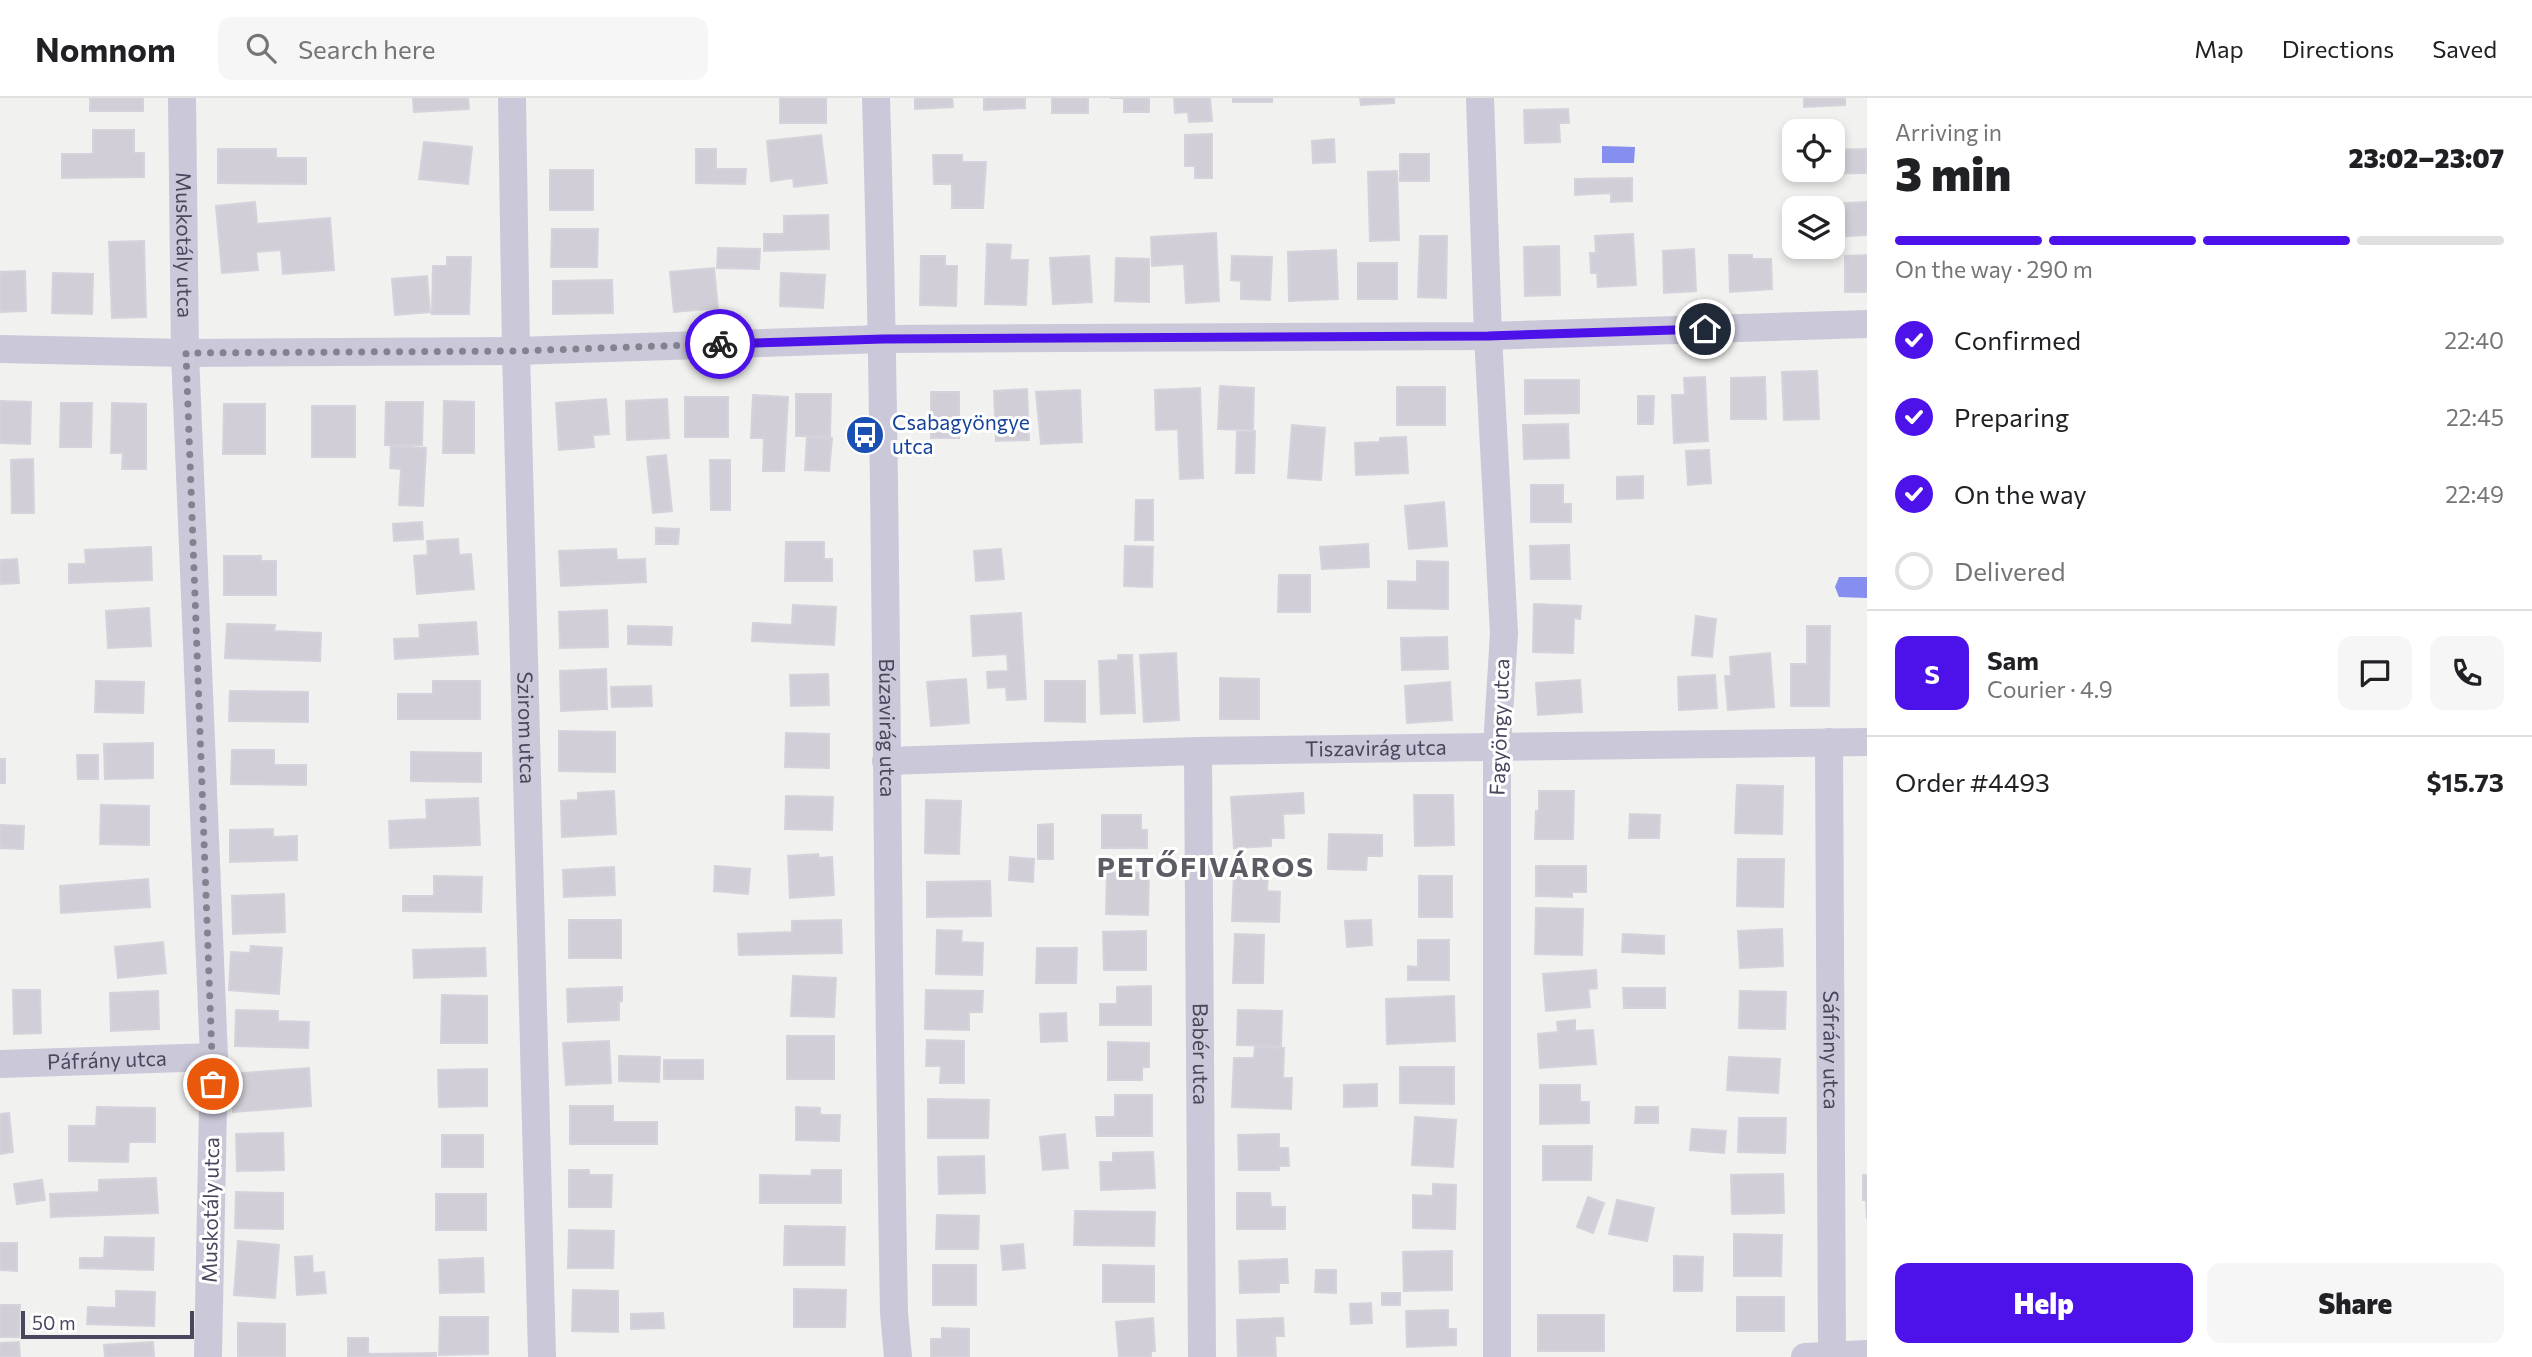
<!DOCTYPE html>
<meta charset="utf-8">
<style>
body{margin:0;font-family:Commissioner,sans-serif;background:#f6f6f6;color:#202124;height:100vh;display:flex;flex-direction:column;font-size:26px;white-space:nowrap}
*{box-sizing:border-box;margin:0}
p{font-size:23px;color:#757577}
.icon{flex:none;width:38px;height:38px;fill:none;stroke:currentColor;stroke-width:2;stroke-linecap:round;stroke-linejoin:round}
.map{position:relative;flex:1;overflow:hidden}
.side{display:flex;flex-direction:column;background:#fff;width:665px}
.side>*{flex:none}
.tools{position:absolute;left:1782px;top:21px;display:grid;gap:14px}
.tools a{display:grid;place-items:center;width:63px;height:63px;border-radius:14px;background:#fff;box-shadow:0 4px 10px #0003;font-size:35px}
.scale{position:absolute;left:21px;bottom:18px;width:173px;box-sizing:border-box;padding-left:7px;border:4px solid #4a465d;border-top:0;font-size:19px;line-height:24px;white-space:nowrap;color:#4a465d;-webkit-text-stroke:5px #fff;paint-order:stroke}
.pin{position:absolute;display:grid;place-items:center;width:60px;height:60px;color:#fff;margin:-30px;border:4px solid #fff;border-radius:50%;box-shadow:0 2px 7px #0007}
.courier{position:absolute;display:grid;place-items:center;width:70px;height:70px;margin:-35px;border:5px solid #4d11e9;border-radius:50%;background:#fff;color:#222;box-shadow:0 2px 9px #0007}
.overview em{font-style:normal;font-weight:800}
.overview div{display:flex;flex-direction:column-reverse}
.overview{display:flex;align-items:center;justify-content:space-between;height:119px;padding:0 28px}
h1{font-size:46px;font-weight:800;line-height:52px}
.bar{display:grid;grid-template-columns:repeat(4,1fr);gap:10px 7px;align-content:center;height:84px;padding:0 28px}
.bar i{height:9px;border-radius:5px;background:#e0e0e0}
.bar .current{background:#4d11e9}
.bar p{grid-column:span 4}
.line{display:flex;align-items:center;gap:18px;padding:0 28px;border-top:2px solid #e0e0e0}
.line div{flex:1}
.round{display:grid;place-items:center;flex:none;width:74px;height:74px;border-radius:14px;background:#f6f6f6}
ol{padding:0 28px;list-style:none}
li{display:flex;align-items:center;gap:21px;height:77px}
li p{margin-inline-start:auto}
li .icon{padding:7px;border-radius:50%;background:#4d11e9;color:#fff;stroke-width:4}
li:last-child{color:#757577}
li i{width:38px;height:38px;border:4px solid #e0e0e0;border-radius:50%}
.button{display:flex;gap:14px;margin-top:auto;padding:14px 28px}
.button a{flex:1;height:80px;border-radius:14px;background:#4d11e9;color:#fff;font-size:28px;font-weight:800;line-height:80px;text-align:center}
.button a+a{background:#f6f6f6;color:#202124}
header{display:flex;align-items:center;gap:42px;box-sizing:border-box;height:98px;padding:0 35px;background:#fff;border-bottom:2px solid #e0e0e0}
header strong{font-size:33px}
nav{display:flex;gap:38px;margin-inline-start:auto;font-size:24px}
.search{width:490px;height:63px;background:#f6f6f6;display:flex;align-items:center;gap:18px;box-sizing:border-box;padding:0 24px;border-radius:14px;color:#757577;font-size:26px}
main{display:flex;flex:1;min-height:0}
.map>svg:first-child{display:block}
</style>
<header>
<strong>Nomnom</strong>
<div class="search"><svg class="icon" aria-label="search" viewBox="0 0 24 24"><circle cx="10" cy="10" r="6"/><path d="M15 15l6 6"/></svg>Search here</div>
<nav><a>Map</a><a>Directions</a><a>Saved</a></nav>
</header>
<main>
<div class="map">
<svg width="1867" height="1259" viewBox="0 0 1867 1259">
<rect width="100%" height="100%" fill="#f1f1ef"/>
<path fill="#868ef0" d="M1602 48 1635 49 1634 65H1602Z
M1839 479H1867V500L1839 499 1835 489Z"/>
<path fill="#d2ced7" stroke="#d6d2db" stroke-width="2" d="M90 0H143V13H90Z
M413 0H468L469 11 414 14Z
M780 0H826V25H780Z
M915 0H952L953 9 915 11Z
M984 0H1025V10L984 12Z
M1052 0H1088V15H1052Z
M1110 0H1149V14H1124V0Z
M1174 0H1210L1212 23 1189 24 1188 14 1175 15Z
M1233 0H1272V4H1233Z
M1360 0H1394V5L1361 7Z
M1804 0H1845V7L1804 9Z
M1568 11 1569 25H1559L1560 44 1525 45 1524 12Z
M93 32H134V55H144V79L62 80V56H93Z
M1212 36V80H1195V68H1185V37Z
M821 37 827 85 794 89 793 80 771 83 767 43Z
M1334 41 1335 64 1313 65 1312 43Z
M424 44 472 49 468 86 419 81Z
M218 51H276V60H306V86L218 85Z
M696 51H716V71H746L745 86 696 85Z
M1866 51V75L1810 76V72H1832V52Z
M1400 56H1429V83H1400Z
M933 57H962V64H986L983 110H952V86H934Z
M550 72H593V112H550Z
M1397 73 1399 142 1370 143 1368 74Z
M1632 80V103L1611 104V95L1575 97V81Z
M255 104 257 126 330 120 334 172 283 176 281 152 256 154 258 172 222 175 216 108Z
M1867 104V137L1832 139 1830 106Z
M828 117 829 151 764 153V136H784V118Z
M552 131H598L597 169H551Z
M1216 135 1219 203 1186 205 1184 166 1152 168 1151 139Z
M1633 136 1636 187 1598 189 1597 175H1591L1590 155H1596L1595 138Z
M1420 138H1447L1446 200 1418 199Z
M144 143 146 219 112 220 109 144Z
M987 146 1011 147 1010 162H1028L1026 207 985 206Z
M1559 148 1560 197 1525 198 1524 149Z
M718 150 760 151 759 171 717 170Z
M1694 151 1696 193 1664 195 1663 153Z
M1336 152 1338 201 1289 203 1288 154Z
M1729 157H1752V161H1771L1772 191 1730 194Z
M1867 157V194H1845V158Z
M921 158H945V168H957L956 208 920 207Z
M1089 158 1092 204 1053 206 1050 160Z
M1232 158 1272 159 1270 202 1241 201V183L1231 182Z
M447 159H471L469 216H432L433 168H447Z
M1116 160 1149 161V204L1115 203Z
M1358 165H1397V201H1358Z
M714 170 718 210 674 214 670 174Z
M25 173 26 213 0 214V174Z
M53 175 93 176 92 216 52 215Z
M781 175 825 177 823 210 780 208Z
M427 178 430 214 395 217 392 181Z
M612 182 613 215 553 216V183Z
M1817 273 1819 321 1784 322 1782 274Z
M1705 279 1708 343 1674 345 1672 297H1685L1684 280Z
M1765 279 1766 321H1731V280Z
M1525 282H1579V315L1525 316Z
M1220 288 1254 290 1253 332 1218 331Z
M1397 289H1445V327H1397Z
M1200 290 1203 380 1180 381 1178 331 1156 332 1155 292Z
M1027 291 1029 342 996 343 994 293Z
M1080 292 1082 344 1041 346 1036 294Z
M931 294H959V340H931Z
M796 296H831L830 338H796Z
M753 297 788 299 784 373H763L764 340H751Z
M1638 298H1654L1653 326H1638Z
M685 299H728V339H685Z
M606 301 609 336 593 337 594 349 559 352 556 305Z
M667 301 669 340 627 342 626 303Z
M0 303 31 304 30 346 0 345Z
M444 303 474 304V355H443Z
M386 304H423L422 347H385Z
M61 305H92L91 349H60Z
M112 305 146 306V371H122L123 355H111Z
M224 306H265V356H223Z
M312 308H355V359H312Z
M1568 326 1569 360 1524 361 1523 327Z
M1292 327 1325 330 1321 382 1288 380Z
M1237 333H1255L1254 375H1236Z
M807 339 832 340 829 373 805 372Z
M1406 339 1408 375 1356 377 1355 345 1380 344V340Z
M391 348 426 350 423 408 399 407 401 371 390 370Z
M1709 352 1711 385 1688 387 1686 353Z
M666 357 672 413 653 415 647 359Z
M33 361 34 415H12L11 362Z
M710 362H730V412H711Z
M1643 378V400L1617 401V379Z
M1531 387H1563V406H1571V424H1531Z
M1136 402H1153V442H1135Z
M1444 404 1447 448 1409 451 1405 408Z
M422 424 423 441 394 443 393 426Z
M656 430 679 431 678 446H656Z
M458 441 459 457 471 456 474 491 417 496 414 458 428 457 427 443Z
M786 444H824V461H832V483H785Z
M1368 446 1369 469 1322 471 1320 449Z
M1569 447 1570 481H1531L1530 448Z
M1125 448 1153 449 1152 489 1124 488Z
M151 449 152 482 69 485V466H86L85 452Z
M616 451 617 462 645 461 646 484 561 488 559 453Z
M1001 451 1004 481 976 483 974 453Z
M224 458H261V463H276V497H224Z
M17 461 19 485 0 486V462Z
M1417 463 1448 464V511L1388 510V483L1417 484Z
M1279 477H1310V514H1278Z
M1534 506 1581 508 1580 521 1574 520 1573 555 1533 554Z
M793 507 836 509 834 547 752 543 753 525 792 527Z
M149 510 151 548 108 550 106 513Z
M607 512 608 549 560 550 559 514Z
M1021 515 1026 601 1007 602 1006 589 988 590 987 574 1008 573 1007 556 973 558 971 518Z
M1696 518 1716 521 1712 559 1692 557Z
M476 524 478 556 395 561 394 541 420 540 419 527Z
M227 526 275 527 274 533 321 535 320 563 225 560Z
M628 528 672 529 671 547 628 546Z
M1807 528H1830L1829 608H1791V566H1807Z
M1447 539 1448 571 1402 572 1401 540Z
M1176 555 1179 622 1144 624 1140 557Z
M1770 555 1774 609 1728 612 1725 578H1731L1730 559Z
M1118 557H1132L1135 615 1101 616 1099 563 1118 562Z
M606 571 607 611 561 613 560 573Z
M828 576 829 607 791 608 790 577Z
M1715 577 1717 610 1679 612 1678 579Z
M1220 580 1259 581V621H1220Z
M966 581 969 625 931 628 927 584Z
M1580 582 1582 614 1538 617 1536 585Z
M96 583 144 584 143 615 95 614Z
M433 583H480V621H398V596H433Z
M1045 583H1085V624L1045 623Z
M1450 584 1452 622 1407 625 1405 588Z
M651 588 652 608 612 609 611 589Z
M230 593 308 594V624L229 623Z
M559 633 615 634V674L559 673Z
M786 635 829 636V670L785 669Z
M153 645V680L105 681 104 646Z
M232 652H274V667H306V687L231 686Z
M411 654 481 655V684L411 683Z
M77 657H98V681H78Z
M0 661H5V685H0Z
M1737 687 1783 688 1782 736 1735 735Z
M614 693 616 736 562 739 561 703 578 702V695Z
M1539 693H1574L1573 741H1535L1536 713H1539Z
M1303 695 1304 715 1283 716 1284 740H1271V748L1234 750 1231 699Z
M1414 697H1453L1454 747 1415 748Z
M786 698 833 699 832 732 785 731Z
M478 700 480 747 390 750 389 723 427 721 426 702Z
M926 702 961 703 959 756 925 755Z
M101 707 149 708V747L100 746Z
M1630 716 1660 717 1659 740H1629Z
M1102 717H1141V732H1147V750H1102Z
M1053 726V761H1038V727Z
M0 727 24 728 23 751 0 750Z
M273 731V739L297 738V762L230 764V732Z
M1329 736 1382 737V758H1367L1366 772 1328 771Z
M818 756 819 760 832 759 834 797 790 800 788 758Z
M1010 759 1034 761 1033 784 1009 782Z
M1738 761H1784L1783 809 1737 808Z
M715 768 750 771 748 796 714 793Z
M1536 768H1586V794H1572V799L1536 798Z
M614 769 615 797 564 799 563 772Z
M1107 774 1149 775 1148 817 1106 816Z
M1234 774 1268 775 1267 793 1280 794 1279 824 1232 823Z
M434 778 482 779 481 814 403 813V798H434Z
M1419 778H1452V819H1419Z
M148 781 150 809 61 815 60 788Z
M990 783 991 818 927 819V784Z
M284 796 285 834 233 836 232 798Z
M1536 810 1583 811 1582 857 1535 856Z
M569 822H621V860H569Z
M841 822 842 855 739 857 738 836 792 834V823Z
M1371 822 1372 847 1347 849 1345 823Z
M1782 831 1783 868 1740 870 1738 833Z
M937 832 962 833 961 844 983 845 982 877 936 876Z
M1146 833V872H1104L1103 834Z
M1235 836 1264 837 1263 885H1233Z
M1623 836 1664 838V856L1622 854Z
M1418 842H1449V882H1408V868L1418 869Z
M163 844 166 875 118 880 115 849Z
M251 848 282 850 279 896 229 892 231 854 250 855Z
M485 850 486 878 414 880 413 852Z
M1037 850H1077L1076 885H1036Z
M1596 872 1597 890 1588 891 1590 909 1546 913 1543 876Z
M793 878 836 880 834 919 791 918Z
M1151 888V927H1100V906H1117V889Z
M622 889V903L619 904V922L568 924 567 891Z
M1623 890H1665V910H1624Z
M13 892H40L41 935 14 936Z
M926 892 983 893 982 914H969V932L925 931Z
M158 893 159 931 111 933 110 895Z
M1740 893 1786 894 1785 931 1739 930Z
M442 897 487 898V945H441Z
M1454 898 1455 943 1387 946 1386 901Z
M236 912 278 913V923L309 924 308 950 235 948Z
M1238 912 1282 913 1281 948 1237 947Z
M1066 915 1067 943 1041 944 1040 916Z
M1575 922V933L1593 932 1596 966 1540 970 1538 936 1558 934 1557 924Z
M787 938H834V981H787Z
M927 942 964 943V985H940L941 968H926Z
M609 943 611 985 566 987 563 945Z
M1108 944 1149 945V969H1142V982H1108Z
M1255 949 1284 950 1283 980H1292L1291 1011 1232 1009 1234 960H1254Z
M619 958 660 959 659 984 619 983Z
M1729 959 1780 961 1778 995 1727 992Z
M664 962H703V981H664Z
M1400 969H1454V1006L1400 1005Z
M309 970 311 1008 233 1014 231 976Z
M487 971V1008L439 1009 438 972Z
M1377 986V1008L1344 1009V987Z
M1540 987H1580V1004H1589V1025L1540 1026Z
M1115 997H1152V1038H1097L1096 1019H1115Z
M928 1001 989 1002 988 1040H928Z
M570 1008H613V1024H657V1046H570Z
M97 1009 155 1010V1044H129L128 1064 69 1063V1028H96Z
M796 1009 820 1010V1017H840L839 1043 796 1042Z
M1636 1009H1658V1025H1635Z
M9 1015 13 1054 0 1056V1016Z
M1415 1019 1456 1022 1453 1069 1412 1067Z
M1739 1020H1786L1785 1055 1738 1054Z
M1692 1031 1726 1033 1724 1055 1690 1052Z
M283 1035 284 1072 237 1073 236 1036Z
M1065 1036 1068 1070 1043 1072 1040 1039Z
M1279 1036V1050H1288L1289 1068H1279V1072H1239L1238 1037Z
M442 1037H483V1069H442Z
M1543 1048H1592L1591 1082H1543Z
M1153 1054 1155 1090 1101 1092 1100 1064H1113V1055Z
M984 1058 985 1095 939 1096 938 1059Z
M569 1072H589V1077H612L611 1109H569Z
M812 1072H841V1105H760V1077L811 1078Z
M1783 1076 1784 1115 1732 1116 1731 1077Z
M1863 1077H1867V1121L1866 1102H1863Z
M156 1080 158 1115 51 1119 50 1096 99 1094V1082Z
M42 1082 45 1102 17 1106 14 1086Z
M1433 1086 1456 1087 1455 1131 1413 1130V1097L1433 1098Z
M236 1094 283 1095V1131L235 1130Z
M1237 1095H1270L1271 1109H1285V1131H1237Z
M436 1096H486V1132H436Z
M1588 1099 1604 1105 1593 1135 1577 1129Z
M1617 1102 1654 1110 1647 1143 1609 1136Z
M1075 1113 1155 1114 1154 1148 1074 1147Z
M937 1117 979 1118 978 1151H936Z
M785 1128 845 1129 844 1167H784Z
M569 1132 614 1133 613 1170H568Z
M1734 1136 1782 1137 1781 1178H1734Z
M105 1139 154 1140 153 1172 80 1170V1160H104Z
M238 1143 279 1147 275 1200 234 1197Z
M0 1145H17V1173L0 1172Z
M1023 1146 1025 1170 1003 1172 1001 1148Z
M1452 1153V1192L1404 1193 1403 1154Z
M312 1158 313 1175 324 1174 326 1195 297 1197 295 1159Z
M1674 1158 1703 1159 1702 1193H1674Z
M483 1160 484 1194 440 1195 439 1162Z
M1287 1161 1288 1185H1279V1194L1240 1195 1239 1163Z
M933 1167H976V1207H933Z
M1103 1167 1154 1168V1204H1103Z
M1316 1172H1336V1195L1315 1194Z
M794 1191 846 1192 845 1229H794Z
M573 1192 618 1193V1234L572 1233Z
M116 1193 155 1194 154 1228 87 1226 88 1209 116 1210Z
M1382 1195H1400V1207H1382Z
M1737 1199H1784V1233H1737Z
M1371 1205 1372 1225 1351 1226 1350 1206Z
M0 1207H20L19 1239H0Z
M1448 1212V1231H1456V1247L1407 1249 1406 1213Z
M663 1215 664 1230 631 1231V1216Z
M1538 1217H1604V1253H1538Z
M440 1219H488V1256L439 1257Z
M1153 1220 1155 1253H1151V1259H1119L1116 1224Z
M1283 1220 1284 1238H1275L1276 1259H1238L1237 1222Z
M238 1225 285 1226V1259H238Z
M942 1230 969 1231V1259H931V1241H942Z
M348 1240H368V1256L436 1255V1259H348Z
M19 1244 20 1259H0V1245Z
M153 1244 154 1259H105L104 1247Z"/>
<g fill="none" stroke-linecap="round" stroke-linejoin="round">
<g stroke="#cbc8d9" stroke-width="28">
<path id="s1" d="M182 0 185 255 214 959 208 1259"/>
<path id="s2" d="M512 0 516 253 542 1259"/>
<path id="s3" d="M876 0C888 405 886 810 894 1215L898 1259"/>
<path d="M1480 0 1488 238 1504 535 1497 648V1259"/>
<path d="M0 251 185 255 516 253 883 241 1488 238 1867 226"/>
<path id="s4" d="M1829 644 1832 1259"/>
<path id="s5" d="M1198 653 1202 1259"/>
<path id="s6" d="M886 663 1198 653 1867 644"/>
<path id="s7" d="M0 966 214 959"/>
<path d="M1805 1259 1867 1256"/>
</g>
</g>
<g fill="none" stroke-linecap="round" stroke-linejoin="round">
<path stroke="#848290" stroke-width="7" stroke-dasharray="0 12.6" d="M213 986 186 255 516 253 720 246"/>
<path stroke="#4d11e9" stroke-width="9" d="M720 246 883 241 1488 238 1705 231"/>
</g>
<defs>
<symbol id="bus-disc" viewBox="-11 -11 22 22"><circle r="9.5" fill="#1a4fb4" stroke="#fff"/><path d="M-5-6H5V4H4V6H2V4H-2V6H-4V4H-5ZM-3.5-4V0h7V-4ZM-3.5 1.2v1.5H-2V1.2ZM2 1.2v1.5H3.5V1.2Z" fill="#fff"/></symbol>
</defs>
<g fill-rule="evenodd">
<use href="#bus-disc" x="843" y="315" width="44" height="44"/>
</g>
<g text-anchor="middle" stroke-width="6" stroke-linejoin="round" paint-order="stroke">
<g font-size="21" fill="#4a465d" stroke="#fff">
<text dy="7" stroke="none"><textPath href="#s1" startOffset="147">Muskotály utca</textPath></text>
<text transform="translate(1500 629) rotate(-88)" y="7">Fagyöngy utca</text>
<text dy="7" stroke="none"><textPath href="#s2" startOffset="630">Szirom utca</textPath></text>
<text dy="7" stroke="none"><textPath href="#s3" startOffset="630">Búzavirág utca</textPath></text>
<text dy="7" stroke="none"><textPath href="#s6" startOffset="490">Tiszavirág utca</textPath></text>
<text dy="7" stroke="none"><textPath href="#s4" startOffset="308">Sáfrány utca</textPath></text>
<text dy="7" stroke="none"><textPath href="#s5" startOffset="303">Babér utca</textPath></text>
<text dy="7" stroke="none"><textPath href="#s7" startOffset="107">Páfrány utca</textPath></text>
<text transform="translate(211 1112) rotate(-89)" y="7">Muskotály utca</text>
</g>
<g font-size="21" fill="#164399" stroke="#fff" text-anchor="start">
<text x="892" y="332">Csabagyöngye<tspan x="892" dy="24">utca</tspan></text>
</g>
<g font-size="28" font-weight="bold" letter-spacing="2" fill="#5d5b64" stroke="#fff">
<text x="1206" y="779">PETŐFIVÁROS</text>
</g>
</g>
</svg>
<div class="tools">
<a><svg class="icon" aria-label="locate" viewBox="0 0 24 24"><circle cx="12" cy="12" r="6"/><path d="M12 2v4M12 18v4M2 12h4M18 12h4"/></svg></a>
<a><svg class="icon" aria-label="layers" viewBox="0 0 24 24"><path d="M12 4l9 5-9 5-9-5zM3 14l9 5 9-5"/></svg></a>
</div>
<div class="scale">50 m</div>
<div class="pin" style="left:213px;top:986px;background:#ea580c"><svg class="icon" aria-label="bag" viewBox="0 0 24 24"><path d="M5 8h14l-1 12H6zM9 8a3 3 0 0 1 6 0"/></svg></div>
<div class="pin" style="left:1705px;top:231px;background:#1f2937"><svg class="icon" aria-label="home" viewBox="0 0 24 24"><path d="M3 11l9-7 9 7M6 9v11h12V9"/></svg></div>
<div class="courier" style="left:720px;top:246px"><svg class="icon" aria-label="bike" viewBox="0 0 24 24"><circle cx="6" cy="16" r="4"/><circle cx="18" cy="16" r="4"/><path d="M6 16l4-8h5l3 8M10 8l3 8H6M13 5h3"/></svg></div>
</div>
<section class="side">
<div class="overview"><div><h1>3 min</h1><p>Arriving in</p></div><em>23:02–23:07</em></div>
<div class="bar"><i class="current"></i><i class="current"></i><i class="current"></i><i></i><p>On the way · 290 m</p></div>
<ol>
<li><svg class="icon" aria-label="check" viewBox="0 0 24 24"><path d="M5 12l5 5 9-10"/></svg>Confirmed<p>22:40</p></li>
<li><svg class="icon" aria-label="check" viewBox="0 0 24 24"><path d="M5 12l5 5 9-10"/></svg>Preparing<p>22:45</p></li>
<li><svg class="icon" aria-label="check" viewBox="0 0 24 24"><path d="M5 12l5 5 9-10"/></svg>On the way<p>22:49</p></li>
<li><i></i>Delivered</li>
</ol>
<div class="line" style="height:126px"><b class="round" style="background:#4d11e9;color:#fff">S</b><div><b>Sam</b><p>Courier · 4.9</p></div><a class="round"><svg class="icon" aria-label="chat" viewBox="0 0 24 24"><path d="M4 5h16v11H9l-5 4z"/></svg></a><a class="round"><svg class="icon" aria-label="phone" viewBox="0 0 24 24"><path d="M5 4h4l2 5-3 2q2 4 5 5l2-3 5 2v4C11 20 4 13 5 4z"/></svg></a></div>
<div class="line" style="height:91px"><div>Order #4493</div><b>$15.73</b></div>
<div class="button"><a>Help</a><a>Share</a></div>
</section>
</main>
